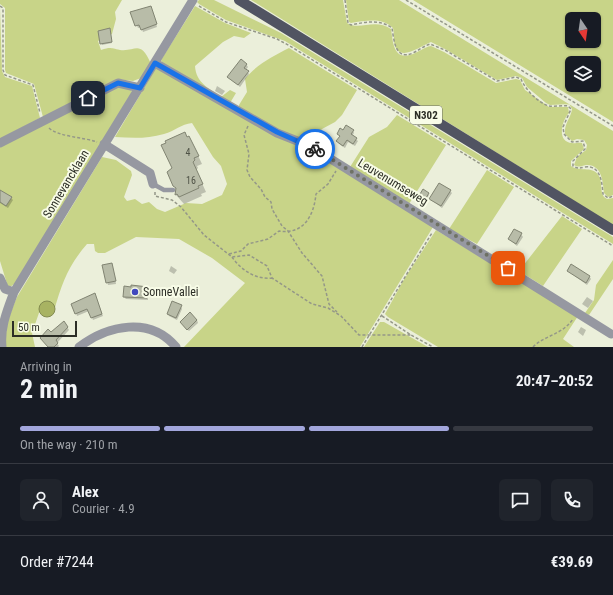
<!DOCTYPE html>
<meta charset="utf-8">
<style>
body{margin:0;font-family:"Roboto Condensed",sans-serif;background:#20242c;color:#f1f3f6;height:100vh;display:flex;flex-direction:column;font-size:15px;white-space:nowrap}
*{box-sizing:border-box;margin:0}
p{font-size:13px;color:#9ea1a6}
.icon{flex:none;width:22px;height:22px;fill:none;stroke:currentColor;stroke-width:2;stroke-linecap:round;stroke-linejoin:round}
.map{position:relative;height:347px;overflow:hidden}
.sheet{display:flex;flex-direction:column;background:#171b24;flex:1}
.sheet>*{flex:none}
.needle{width:26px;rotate:167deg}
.fabs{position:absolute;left:565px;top:12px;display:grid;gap:8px}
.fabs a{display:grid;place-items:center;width:36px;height:36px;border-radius:6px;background:#171b24;box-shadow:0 1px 3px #0004;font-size:20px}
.scale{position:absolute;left:12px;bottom:10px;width:65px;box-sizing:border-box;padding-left:4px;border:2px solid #2c2e26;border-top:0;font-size:11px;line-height:14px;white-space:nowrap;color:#2c2e26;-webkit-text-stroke:3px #f8fce7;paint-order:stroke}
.pin{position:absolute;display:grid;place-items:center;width:34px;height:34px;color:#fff;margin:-17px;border-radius:8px;box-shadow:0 2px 6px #0006}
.courier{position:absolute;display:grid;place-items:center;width:40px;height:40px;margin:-20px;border:3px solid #1a73e8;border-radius:50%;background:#fff;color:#222;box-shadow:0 1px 5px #0007}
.summary em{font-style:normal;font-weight:700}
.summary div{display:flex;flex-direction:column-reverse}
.summary{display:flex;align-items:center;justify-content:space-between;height:68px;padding:0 20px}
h1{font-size:26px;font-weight:700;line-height:30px}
.bar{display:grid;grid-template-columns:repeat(4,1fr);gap:6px 4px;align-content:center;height:48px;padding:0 20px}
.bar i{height:5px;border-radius:3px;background:#363941}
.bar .active{background:#a2a6dc}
.bar p{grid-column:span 4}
.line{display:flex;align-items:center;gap:10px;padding:0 20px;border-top:1px solid #363941}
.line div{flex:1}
.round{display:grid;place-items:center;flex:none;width:42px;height:42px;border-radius:6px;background:#20242c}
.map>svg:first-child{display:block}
</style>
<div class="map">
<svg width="613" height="347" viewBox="0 0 613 347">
<rect width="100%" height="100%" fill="#ebefda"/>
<path fill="#c8d488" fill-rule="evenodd" d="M0 0H122L115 12 116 19 112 34 98 41 101 50C111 47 110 48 120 50 136 52 140 39 151 64L141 78 133 81 117 79 43 117 34 84 6 73 5 70V8L0 4Z
M199 0H214L281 33 613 237V244L285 41 226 20 199 4 197 2Z
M251 0H343L347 23C359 31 375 18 391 29 393 41 393 62 413 54 419 52 424 47 431 46L444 52 496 83 516 79 520 80 525 90 549 107H568L569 113C562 120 556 142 572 143 575 144 578 142 582 143L584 149 571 161V166C581 173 594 164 600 178 602 184 600 191 604 197L607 199 613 198V225Z
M346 0H399L613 131V195L608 197 604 193C603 182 602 164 586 165 581 166 579 168 574 165L577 157 586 150 587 145 584 140 577 139 572 141 565 134C564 123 571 118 572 109L569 104 550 105 546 103 527 87 522 78 516 76 497 80 445 49 431 42C420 46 397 65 394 41 394 36 394 32 393 28 381 17 366 21 351 23L349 22Z
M413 0H613V122ZM572 19H594V41H572ZM572 63H594V85H572Z
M195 6 225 23 251 33 244 38 234 36 223 42 195 66C196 83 209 88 221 97L230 90 236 93 230 103 163 65 161 60Z
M0 8 2 71 5 77 32 86 40 118 0 139Z
M289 48 357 90 342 115 335 122 322 129 311 144 278 130 239 108V105L247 92 245 79C256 65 273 56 289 48Z
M156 68 309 148 433 227 360 347H184L245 283 212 258 179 239 136 237 105 253H98L95 251 94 244H87C68 266 62 283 54 311L55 307 40 310 32 333 35 347H6C4 329 10 313 17 297L102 157 116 160 131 171 132 175 124 197 127 201 135 199 142 204 149 202 157 209 165 212 186 203 202 204 222 195 227 184 221 166 213 157 192 123C181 124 175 131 164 134 147 139 132 138 115 137Z
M121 85 131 89 132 92 16 283 10 287H8L0 261V147Z
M397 115 446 145 409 204 350 167 369 137 387 127Z
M487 170 514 187 477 244 449 229Z
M562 216 582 229 543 286 519 271Z
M436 230 578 316 563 339 574 347H438L388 317 385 314 403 281Z
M613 260V279L589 315 585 313 594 300 596 285Z
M380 322H384L428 347H364Z"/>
<path fill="#a8b362" stroke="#838b50" d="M39 309a8 8 0 1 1 16 0a8 8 0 1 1-16 0Z"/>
<path fill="#0003" d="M152 10 157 27 143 32 141 27 138 28 132 13Z
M110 30 112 43 102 45 99 32Z
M246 64 248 67 246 70 249 74 240 87 229 77Z
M217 86 225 91 222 95 215 91Z
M344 131H353L354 133 352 136 358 141 355 146 348 142 345 148 339 144 337 141 340 137 338 134Z
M187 138 193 145 202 164 197 166 198 168 196 170 206 192 201 194 202 196 184 204 176 195 173 168Z
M424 191 429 195 424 203 419 200Z
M450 191 452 193 442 208 430 199Z
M0 195 11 198 13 200 8 208 0 203Z
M521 234 523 237 517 246 509 239Z
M112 264 116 284 108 285 103 266Z
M171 266 177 270 174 274 169 271Z
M568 271 589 276 591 279 587 285Z
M147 288 148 300 126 299 124 297Z
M96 297 103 316 93 320 89 311 77 316 76 313Z
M587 297 593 301 588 308 582 304Z
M181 306 182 309 177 320 169 316 168 314Z
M197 320 198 323 189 331 183 325Z
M64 322 69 330 57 343 59 346 58 347H49L51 333Z
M581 327 586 330 583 336 578 332Z"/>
<path fill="#b8bca8" stroke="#818472" d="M151 6 157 24 141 30 139 25 135 26 130 12Z
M110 28 112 42 100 44 98 31Z
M241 59 247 64 244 68 249 71 238 85 227 77Z
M346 125 354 130 351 134 357 138 353 144 347 140 343 146 336 141 340 136 337 134 340 128 343 130Z
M185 132 187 137 189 136 199 156 194 158 195 160 193 162 203 184 198 186 199 188 179 197 177 194 175 195 176 188 173 186 167 172 172 168 161 145 166 143 165 141Z
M439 183 451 190 441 206 429 199Z
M423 189 429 193 423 203 417 199Z
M0 190 12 197 6 206 0 202Z
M514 229 522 233 516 244 508 239Z
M112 263 116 281 106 283 102 265Z
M571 264 590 276 586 283 567 271Z
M131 285 148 287 147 298 123 297 124 286 131 287Z
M95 293 102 314 91 318 87 309 75 314 71 304Z
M172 301 182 305 176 318 167 314Z
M190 312 197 320 187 330 180 322Z
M64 321 68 327 56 340 58 343 54 347H48L40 338 48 329 51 332Z"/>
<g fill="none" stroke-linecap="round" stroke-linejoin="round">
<path stroke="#949788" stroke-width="1.5" stroke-dasharray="3 2" stroke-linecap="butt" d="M345 0 348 23 351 25C365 22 380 19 392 28 394 40 395 61 413 53 419 50 424 46 430 44L445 50 497 81 516 77 521 79C525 89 538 103 549 106 555 107 562 105 568 106L571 109 563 127 564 134 572 142 583 141 585 149 573 161V166C578 169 580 168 585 167 601 165 602 183 603 194L608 198 613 196
M406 0 613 126
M0 6 3 8V70L5 75 33 85 40 113
M199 6 226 22 277 39 290 46 613 246
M248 126 244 135 249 154 247 170 250 177 261 189 265 197 271 202 272 209 282 226 288 231 302 253 322 276 329 304 337 312
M49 128C59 137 83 137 97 142
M155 192V196L172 200 181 207 204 235 232 257 249 255 267 266 272 278 312 304 328 308 341 316 359 335H411
M229 254 241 251 248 244 268 239 279 231C304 235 314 215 316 194L328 184 336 171
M232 257C241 270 256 280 272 278
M382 316 411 335 433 347
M362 347 432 233
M533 347C545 335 562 335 573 319"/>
<path stroke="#9698a1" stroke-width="4.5" d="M153 184 164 190H173"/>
<path stroke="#9698a1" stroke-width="9" d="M155 63 277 133 310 146 611 334
M0 143 118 83 140 88
M104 144 150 173 153 184
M0 278 5 289 14 292
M2 347C0 327 7 311 14 292L193 0
M79 347C108 325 150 316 176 347"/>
<path stroke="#515462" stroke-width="10" d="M239 0 613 230"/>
</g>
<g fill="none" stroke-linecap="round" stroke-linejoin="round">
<path stroke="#6f7265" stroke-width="4" stroke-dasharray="0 7.2" d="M315 149 508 268"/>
<path stroke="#1a73e8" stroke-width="5" d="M88 98 118 83 140 88 155 63 277 132 315 149"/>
</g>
<circle fill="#4148bd" stroke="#f8fce7" stroke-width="1.5" cx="135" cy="292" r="4"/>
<g text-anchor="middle" stroke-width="4" stroke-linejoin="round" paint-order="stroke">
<g font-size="10" fill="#4f5246">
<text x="188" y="156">4</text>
<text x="191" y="184">16</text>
</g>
<rect fill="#f8fce7" stroke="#696c60" stroke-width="1" x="410" y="106" width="32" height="18" rx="3"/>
<g font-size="11" font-weight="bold" fill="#2c2e26">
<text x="426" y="119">N302</text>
</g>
<g font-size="12" fill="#2c2e26" stroke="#f8fce7">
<text transform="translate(393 182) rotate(31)" y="4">Leuvenumseweg</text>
<text transform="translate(66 184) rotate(-59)" y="4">Sonnevancklaan</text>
</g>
<g font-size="12" fill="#2c2e26" stroke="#f8fce7" text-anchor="start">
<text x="143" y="296">SonneVallei</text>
</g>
</g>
</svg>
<div class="fabs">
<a><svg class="needle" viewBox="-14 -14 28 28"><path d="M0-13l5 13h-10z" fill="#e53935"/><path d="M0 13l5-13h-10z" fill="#9ea1a6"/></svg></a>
<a><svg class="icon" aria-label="layers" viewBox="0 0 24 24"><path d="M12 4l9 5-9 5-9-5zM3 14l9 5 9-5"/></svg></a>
</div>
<div class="scale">50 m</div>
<div class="pin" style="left:508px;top:268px;background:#ea580c"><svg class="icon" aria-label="bag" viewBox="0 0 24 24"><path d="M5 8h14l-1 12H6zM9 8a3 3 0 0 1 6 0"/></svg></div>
<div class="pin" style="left:88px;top:98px;background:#1f2937"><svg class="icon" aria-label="home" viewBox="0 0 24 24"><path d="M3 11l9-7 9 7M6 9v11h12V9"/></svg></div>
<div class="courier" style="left:315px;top:149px"><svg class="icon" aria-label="bike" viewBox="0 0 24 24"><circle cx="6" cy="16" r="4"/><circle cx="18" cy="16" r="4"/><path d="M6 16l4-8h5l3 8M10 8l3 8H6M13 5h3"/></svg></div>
</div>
<section class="sheet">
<div class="summary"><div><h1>2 min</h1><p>Arriving in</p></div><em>20:47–20:52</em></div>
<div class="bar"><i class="active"></i><i class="active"></i><i class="active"></i><i></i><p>On the way · 210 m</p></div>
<div class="line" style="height:72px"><a class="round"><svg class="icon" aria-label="person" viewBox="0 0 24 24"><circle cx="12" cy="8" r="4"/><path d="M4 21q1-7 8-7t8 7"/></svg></a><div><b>Alex</b><p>Courier · 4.9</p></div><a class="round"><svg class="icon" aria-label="chat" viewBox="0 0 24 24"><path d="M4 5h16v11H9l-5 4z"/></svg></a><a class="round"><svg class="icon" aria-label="phone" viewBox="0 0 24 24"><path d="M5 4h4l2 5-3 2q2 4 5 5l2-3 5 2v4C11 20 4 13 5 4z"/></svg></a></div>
<div class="line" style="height:52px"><div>Order #7244</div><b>€39.69</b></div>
</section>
